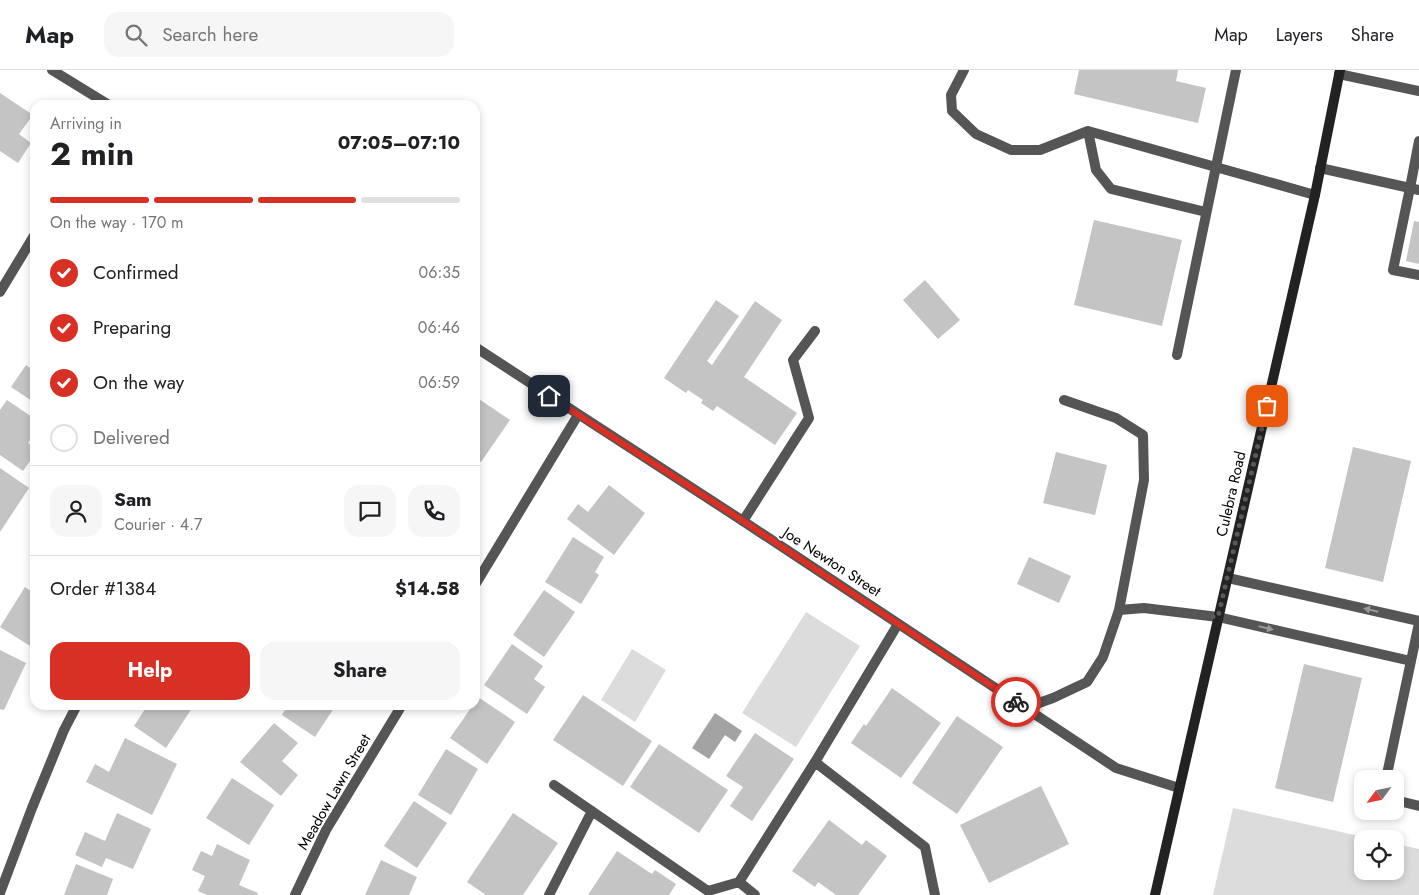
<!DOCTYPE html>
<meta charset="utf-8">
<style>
body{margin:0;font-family:Jost,sans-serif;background:#f6f6f6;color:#202124;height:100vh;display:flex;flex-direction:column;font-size:19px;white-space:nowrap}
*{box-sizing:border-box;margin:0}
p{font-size:16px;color:#757577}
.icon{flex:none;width:28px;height:28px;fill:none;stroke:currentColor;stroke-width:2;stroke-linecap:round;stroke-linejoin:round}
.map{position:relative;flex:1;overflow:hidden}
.details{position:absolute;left:30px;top:30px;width:450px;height:610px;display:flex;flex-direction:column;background:#fff;border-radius:15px;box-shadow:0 2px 8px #0003}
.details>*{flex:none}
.needle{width:32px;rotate:237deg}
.fabs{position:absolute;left:1354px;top:700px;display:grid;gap:10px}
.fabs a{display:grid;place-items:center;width:50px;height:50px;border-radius:10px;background:#fff;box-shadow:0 2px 8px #0003;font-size:25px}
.pin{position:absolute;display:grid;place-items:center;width:42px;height:42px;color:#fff;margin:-21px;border-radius:10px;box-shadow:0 2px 8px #0006}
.courier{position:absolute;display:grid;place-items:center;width:50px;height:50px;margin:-25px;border:4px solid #d93025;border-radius:50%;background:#fff;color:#222;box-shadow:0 1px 6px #0007}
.summary em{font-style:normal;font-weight:700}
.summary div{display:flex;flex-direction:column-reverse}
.summary{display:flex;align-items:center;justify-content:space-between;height:85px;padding:0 20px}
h1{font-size:32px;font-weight:700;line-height:38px}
.bar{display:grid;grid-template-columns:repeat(4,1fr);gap:8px 5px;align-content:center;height:60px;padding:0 20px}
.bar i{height:6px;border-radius:4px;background:#e0e0e0}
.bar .current{background:#d93025}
.bar p{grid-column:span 4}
.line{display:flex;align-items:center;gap:12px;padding:0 20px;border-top:1px solid #e0e0e0}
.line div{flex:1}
.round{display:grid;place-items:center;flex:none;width:52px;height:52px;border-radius:15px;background:#f6f6f6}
ol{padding:0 20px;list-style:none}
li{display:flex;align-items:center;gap:15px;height:55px}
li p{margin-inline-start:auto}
li .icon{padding:5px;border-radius:50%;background:#d93025;color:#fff;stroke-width:4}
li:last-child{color:#757577}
li i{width:28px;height:28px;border:2px solid #e0e0e0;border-radius:50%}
.cta{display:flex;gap:10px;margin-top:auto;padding:10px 20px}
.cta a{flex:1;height:58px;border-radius:15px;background:#d93025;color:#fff;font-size:20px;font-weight:700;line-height:58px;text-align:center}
.cta a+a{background:#f6f6f6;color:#202124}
header{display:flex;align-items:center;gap:30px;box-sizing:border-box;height:70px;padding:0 25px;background:#fff;border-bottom:1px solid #e0e0e0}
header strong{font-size:24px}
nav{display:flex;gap:28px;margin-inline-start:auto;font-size:18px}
.search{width:350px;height:45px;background:#f6f6f6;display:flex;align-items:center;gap:12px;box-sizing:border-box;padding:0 18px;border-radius:15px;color:#757577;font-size:19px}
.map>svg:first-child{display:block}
</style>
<header>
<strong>Map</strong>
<div class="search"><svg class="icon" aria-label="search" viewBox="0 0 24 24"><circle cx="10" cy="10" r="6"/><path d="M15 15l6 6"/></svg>Search here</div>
<nav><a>Map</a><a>Layers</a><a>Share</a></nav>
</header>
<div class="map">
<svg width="1419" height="825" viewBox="0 0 1419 825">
<rect width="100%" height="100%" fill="#fff"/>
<path fill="#dcdcdc" d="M806 542 860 576 796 677 742 643Z
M632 579 666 600 635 652 601 630Z
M1233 738 1373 769H1362V801H1395V774L1419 779V825H1213Z"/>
<path fill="#a3a3a3" d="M715 643 742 661 735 672 725 665 709 689 692 678Z"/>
<path fill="#c4c4c4" d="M1079 0H1178L1176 11 1206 18 1198 53 1074 24Z
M0 23 33 45 19 64 31 73 18 93 0 81Z
M1094 150 1182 170 1162 256 1074 235Z
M1414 151 1419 152V194L1406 191Z
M925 210 960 250 938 269 903 230Z
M716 230 739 246 707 291 712 295 755 231 782 250 744 307 797 343 775 375 717 336 713 341 701 333 703 330 688 320 686 323 664 308Z
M26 295 35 301V333L11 317Z
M476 327 510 350 481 392 475 388V329Z
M7 330 35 349V363L28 373 35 378V384L23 401 0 385V340Z
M1353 377 1411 391 1383 512 1325 498Z
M1056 382 1107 395 1095 445 1043 433Z
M0 398 29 418 0 462Z
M609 415 645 443 614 485 567 449 578 434 588 442Z
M573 467 604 487 595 502 599 505 581 534 545 512Z
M1029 487 1071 506 1059 533 1017 514Z
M25 517 35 524V579L0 557Z
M544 520 575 542 544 587 513 565Z
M512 574 543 596 534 609 545 617 527 644 484 615Z
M0 580 26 593 4 640 0 639Z
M1304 594 1362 608 1333 732 1275 718Z
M892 618 941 653 901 708 851 673 864 654 866 656Z
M583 625 652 671 623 716 553 670Z
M478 627 515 652 487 694 450 668 473 635H475V632Z
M154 635H194L166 678 134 656 147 636 151 639Z
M288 635H336L315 667 282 645Z
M957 646 1003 677 957 744 912 713Z
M274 653 298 673 282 691 298 705 281 726 240 692Z
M755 663 794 689 752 751 730 736 743 717 726 706Z
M125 668 177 694 152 745 86 712 95 694 109 702Z
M659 674 728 720 699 763 630 717Z
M446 679 478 699 451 745 418 725Z
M232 708 274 735 249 775 206 748Z
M1041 716 1069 774 989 813 960 755Z
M414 731 447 753 417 798 384 776Z
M117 743 151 759 133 799 106 788 102 797 75 785 85 762 105 771Z
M513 743 558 773 523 825H486L467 812Z
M829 750 862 775 866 770 887 786 858 825H836L818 812 815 817 792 801Z
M217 774 250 790 239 815 258 823 257 825H207L198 821 205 806 192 800 201 781 212 786Z
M617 781 652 804 655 800 676 814 669 825H588Z
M381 790 417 807 409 825H365Z
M76 794 113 809 107 825H64Z"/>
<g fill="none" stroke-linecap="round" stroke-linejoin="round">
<path stroke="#555" stroke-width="10" d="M964 0 951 25 952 41 976 64 1011 80H1040L1088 61 1315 125
M1339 4 1419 21
M1088 61 1096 100 1111 119 1206 142
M1419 71 1410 118 1419 120
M1320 98 1410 118 1393 200 1419 205
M1177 285 1236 0
M1064 330 1116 348 1143 365 1144 410 1119 540
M743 451 809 348 793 290 815 261
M1228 508 1419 551
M898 554 815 692 925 777 935 825
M1025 638 1053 628 1087 612 1103 587 1119 540 1144 538 1218 547 1411 591
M1386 709 1419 553
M554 715 708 821 739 812 815 692
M1395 730 1419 736
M739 812 755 825
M549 825 592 741"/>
<path stroke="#555" stroke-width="10" d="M52 0 109 35
M0 222 35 164
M475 277 743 451 1116 698 1179 718
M475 515 578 345
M0 823 32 738 64 660 77 635
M295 825 326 760 402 635"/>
<path stroke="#222" stroke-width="10" d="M1155 825 1315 125 1340 0"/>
</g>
<defs><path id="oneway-solid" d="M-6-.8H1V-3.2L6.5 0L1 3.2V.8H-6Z" transform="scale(1.25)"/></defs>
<g fill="#999">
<use href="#oneway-solid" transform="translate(1371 540) rotate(-167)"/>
<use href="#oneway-solid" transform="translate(1266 558) rotate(13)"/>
</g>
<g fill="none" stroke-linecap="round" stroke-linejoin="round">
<path stroke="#595959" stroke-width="5" stroke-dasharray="0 9" d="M1016 632 1025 638 1053 628 1087 612 1103 587 1119 540 1144 538 1218 547 1267 336"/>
<path stroke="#d93025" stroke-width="6" d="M549 326 743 451 1016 632"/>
</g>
<g text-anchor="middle" stroke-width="4" stroke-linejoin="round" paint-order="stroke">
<g font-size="15" fill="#000" stroke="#fff">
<text transform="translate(1231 424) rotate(-77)" y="5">Culebra Road</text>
<text transform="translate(832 492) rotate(33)" y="5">Joe Newton Street</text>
<text transform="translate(334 722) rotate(-60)" y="5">Meadow Lawn Street</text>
</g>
</g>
</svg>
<div class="fabs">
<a><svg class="needle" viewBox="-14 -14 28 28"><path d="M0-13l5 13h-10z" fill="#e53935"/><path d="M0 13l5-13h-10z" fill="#757577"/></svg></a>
<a><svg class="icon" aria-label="locate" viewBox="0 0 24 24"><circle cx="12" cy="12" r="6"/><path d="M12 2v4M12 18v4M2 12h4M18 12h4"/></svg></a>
</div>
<div class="pin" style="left:1267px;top:336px;background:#ea580c"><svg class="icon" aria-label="bag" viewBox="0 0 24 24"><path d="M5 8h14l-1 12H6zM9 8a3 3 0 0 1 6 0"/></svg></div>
<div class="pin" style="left:549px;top:326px;background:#1f2937"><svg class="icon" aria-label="home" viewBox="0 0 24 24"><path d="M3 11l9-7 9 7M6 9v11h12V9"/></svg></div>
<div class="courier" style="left:1016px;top:632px"><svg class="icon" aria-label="bike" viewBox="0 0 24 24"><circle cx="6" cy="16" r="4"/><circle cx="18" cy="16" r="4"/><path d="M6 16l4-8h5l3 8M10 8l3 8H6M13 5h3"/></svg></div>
<section class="details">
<div class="summary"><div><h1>2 min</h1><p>Arriving in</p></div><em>07:05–07:10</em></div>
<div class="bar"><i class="current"></i><i class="current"></i><i class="current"></i><i></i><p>On the way · 170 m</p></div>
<ol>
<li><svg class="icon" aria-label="check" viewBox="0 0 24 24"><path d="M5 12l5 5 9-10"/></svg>Confirmed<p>06:35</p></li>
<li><svg class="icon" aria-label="check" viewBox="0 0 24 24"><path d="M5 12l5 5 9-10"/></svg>Preparing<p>06:46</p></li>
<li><svg class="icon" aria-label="check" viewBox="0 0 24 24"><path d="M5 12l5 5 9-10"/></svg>On the way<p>06:59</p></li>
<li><i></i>Delivered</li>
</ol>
<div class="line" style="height:90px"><a class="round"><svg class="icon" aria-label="person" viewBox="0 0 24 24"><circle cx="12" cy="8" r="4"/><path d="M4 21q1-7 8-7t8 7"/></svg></a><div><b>Sam</b><p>Courier · 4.7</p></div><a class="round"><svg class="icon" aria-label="chat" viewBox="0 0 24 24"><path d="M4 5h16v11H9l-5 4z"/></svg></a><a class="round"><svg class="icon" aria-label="phone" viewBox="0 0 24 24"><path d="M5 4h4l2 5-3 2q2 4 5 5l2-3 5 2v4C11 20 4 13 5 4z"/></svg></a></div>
<div class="line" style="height:65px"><div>Order #1384</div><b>$14.58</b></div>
<div class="cta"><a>Help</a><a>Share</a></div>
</section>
</div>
